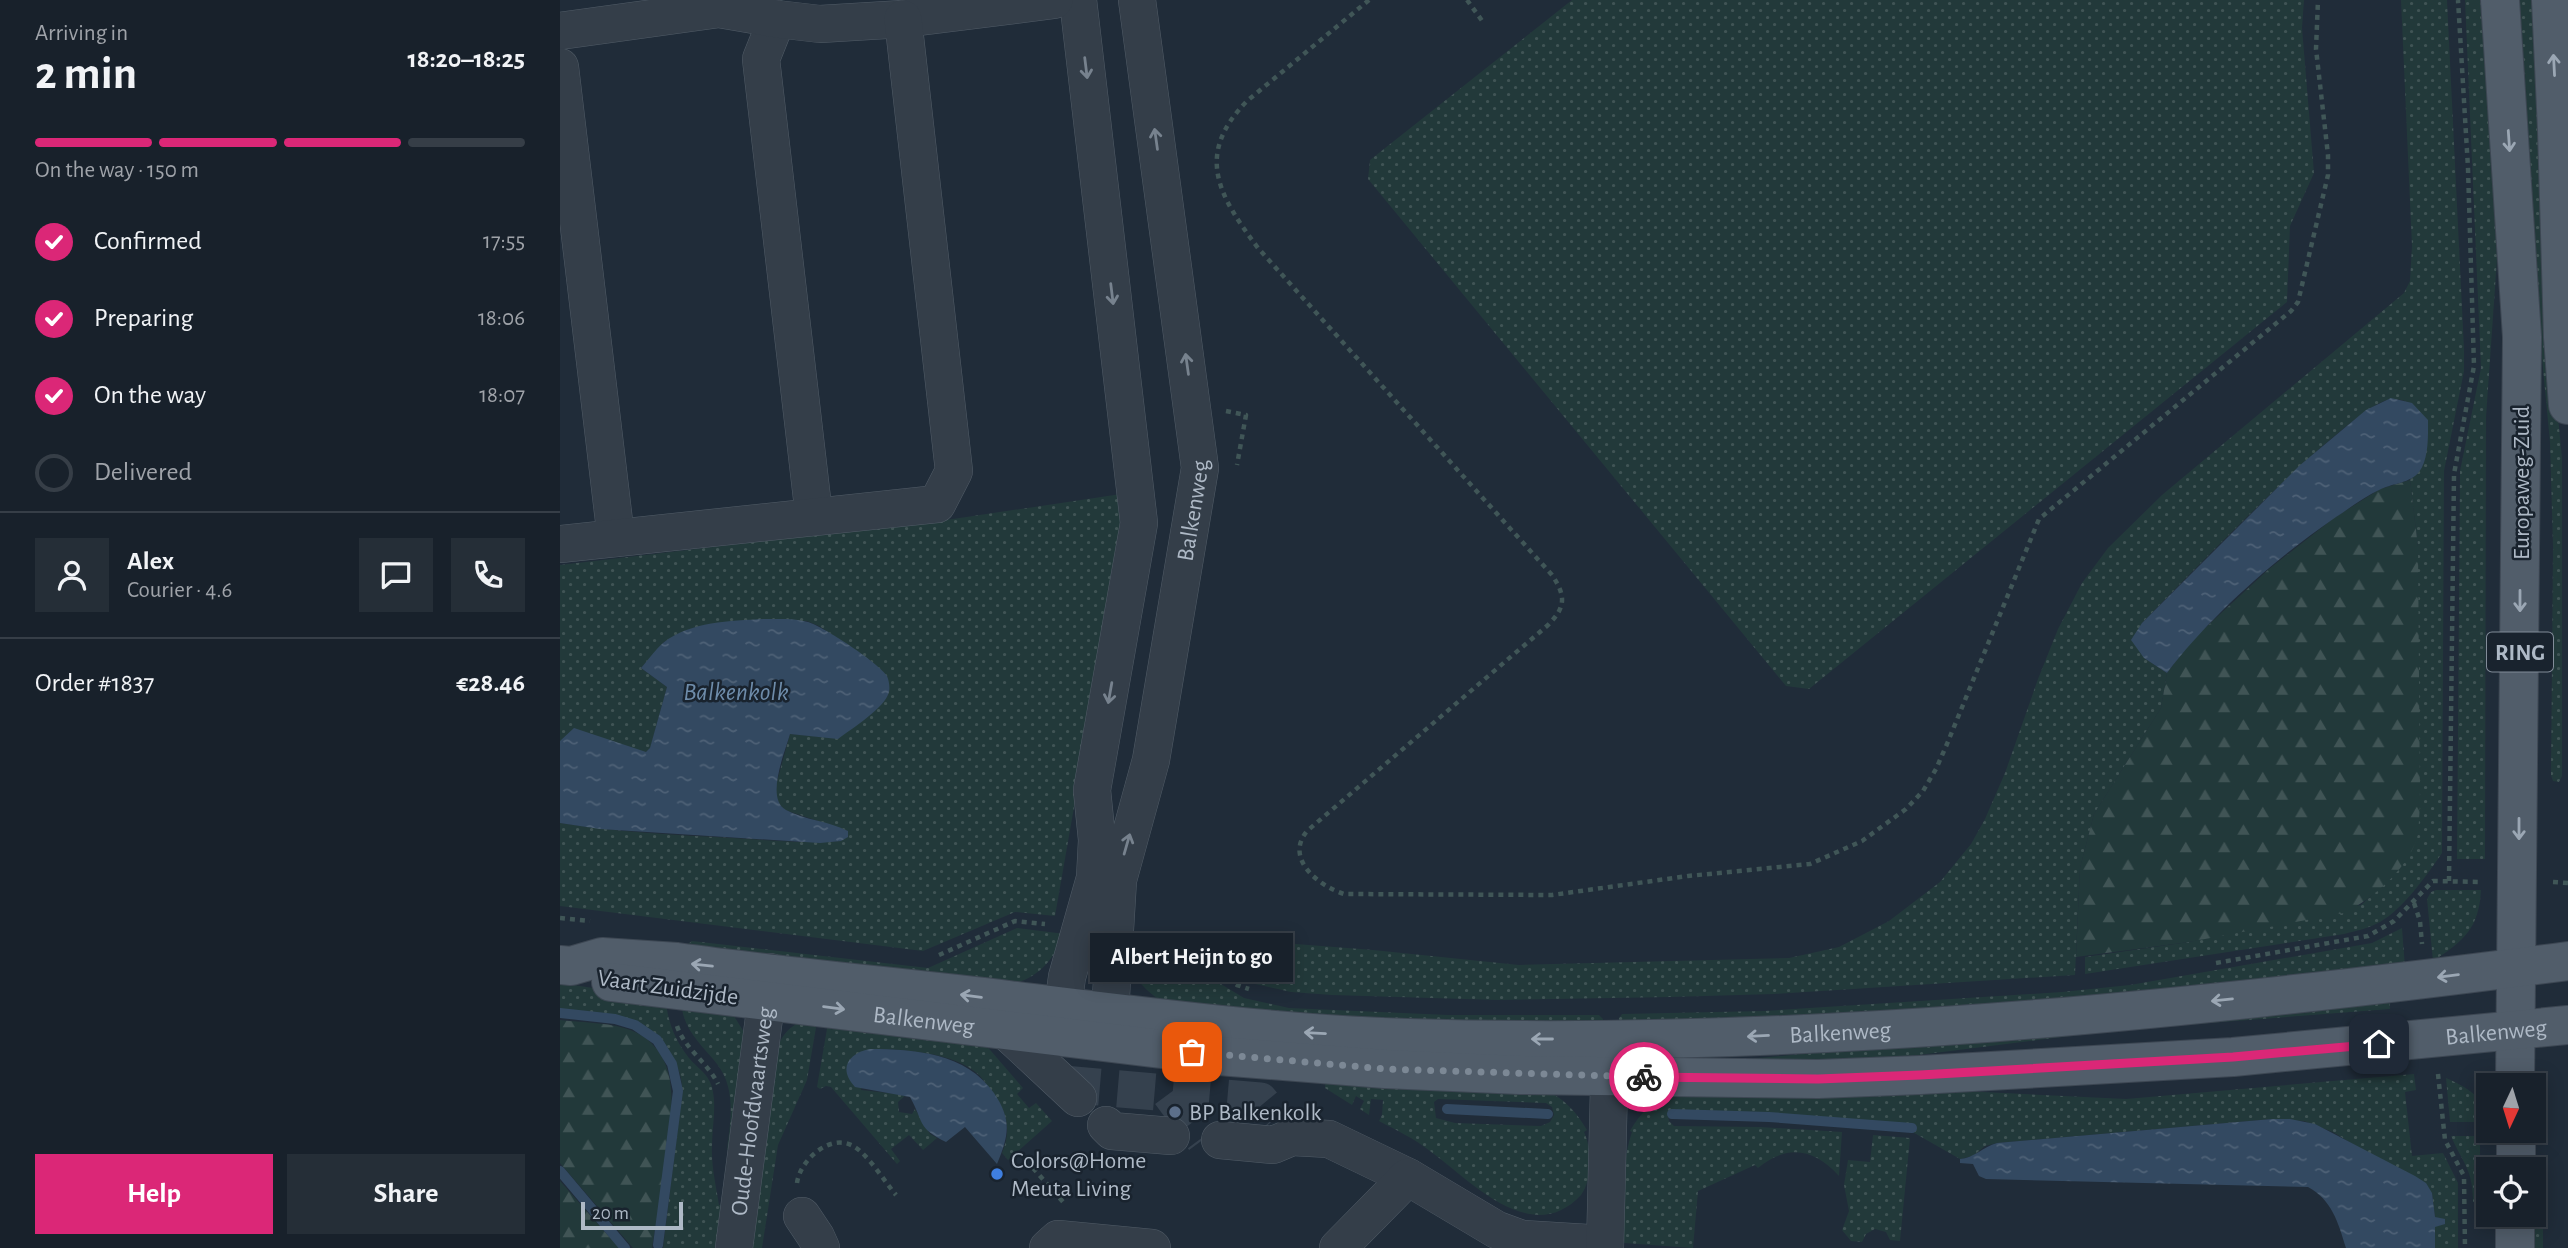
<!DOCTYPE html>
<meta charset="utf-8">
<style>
body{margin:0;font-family:"Alegreya Sans",sans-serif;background:#252e37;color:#f1f3f6;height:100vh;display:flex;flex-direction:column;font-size:26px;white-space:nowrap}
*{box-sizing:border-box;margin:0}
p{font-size:23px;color:#9fa3a9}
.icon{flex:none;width:38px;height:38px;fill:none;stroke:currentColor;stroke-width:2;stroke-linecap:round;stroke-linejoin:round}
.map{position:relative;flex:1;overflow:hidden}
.sheet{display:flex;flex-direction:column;background:#18212b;width:560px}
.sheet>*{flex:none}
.needle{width:46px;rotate:184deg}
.tools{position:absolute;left:1916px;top:1073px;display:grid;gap:14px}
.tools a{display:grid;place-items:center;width:70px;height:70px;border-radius:0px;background:#18212b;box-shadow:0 4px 18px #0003,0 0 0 2px #363e47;font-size:35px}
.scale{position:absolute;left:21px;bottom:18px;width:102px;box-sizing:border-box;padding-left:7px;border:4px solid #aeb9c6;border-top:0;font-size:19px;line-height:24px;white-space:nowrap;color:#aeb9c6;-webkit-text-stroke:5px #19232e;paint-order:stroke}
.pin{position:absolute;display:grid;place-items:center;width:60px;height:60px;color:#fff;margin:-30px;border-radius:14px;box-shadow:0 4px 10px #0006}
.courier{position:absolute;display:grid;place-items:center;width:70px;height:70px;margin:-35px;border:5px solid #db2777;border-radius:50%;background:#fff;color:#222;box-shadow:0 2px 9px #0007}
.bubble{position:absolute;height:49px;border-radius:0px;background:#18212b;box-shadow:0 4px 18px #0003,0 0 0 2px #363e47;font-size:23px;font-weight:600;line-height:49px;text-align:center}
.headline em{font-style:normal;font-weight:600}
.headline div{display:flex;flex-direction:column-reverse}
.headline{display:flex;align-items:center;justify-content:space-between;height:119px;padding:0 35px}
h1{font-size:46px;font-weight:600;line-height:52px}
.bar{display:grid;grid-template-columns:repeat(4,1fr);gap:10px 7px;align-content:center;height:84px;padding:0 35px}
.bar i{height:9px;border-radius:5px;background:#363e47}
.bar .active{background:#db2777}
.bar p{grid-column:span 4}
.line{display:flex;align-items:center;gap:18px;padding:0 35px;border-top:2px solid #363e47}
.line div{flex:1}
.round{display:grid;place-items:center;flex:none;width:74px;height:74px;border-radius:0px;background:#252e37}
ol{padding:0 35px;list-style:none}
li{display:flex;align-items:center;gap:21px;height:77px}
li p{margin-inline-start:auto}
li .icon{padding:7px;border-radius:50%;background:#db2777;color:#fff;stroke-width:4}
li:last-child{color:#9fa3a9}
li i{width:38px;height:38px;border:4px solid #363e47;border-radius:50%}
.button{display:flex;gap:14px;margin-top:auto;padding:14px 35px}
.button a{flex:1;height:80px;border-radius:0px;background:#db2777;color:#fff;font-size:28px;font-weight:600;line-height:80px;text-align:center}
.button a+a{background:#252e37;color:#f1f3f6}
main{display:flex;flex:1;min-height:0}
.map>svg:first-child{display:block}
</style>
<main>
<section class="sheet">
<div class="headline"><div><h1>2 min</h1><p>Arriving in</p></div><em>18:20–18:25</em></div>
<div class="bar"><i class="active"></i><i class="active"></i><i class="active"></i><i></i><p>On the way · 150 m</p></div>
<ol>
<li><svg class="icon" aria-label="check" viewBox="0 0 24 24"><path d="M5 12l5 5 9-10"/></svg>Confirmed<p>17:55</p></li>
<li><svg class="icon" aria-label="check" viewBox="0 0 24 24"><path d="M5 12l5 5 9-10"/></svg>Preparing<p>18:06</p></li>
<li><svg class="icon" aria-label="check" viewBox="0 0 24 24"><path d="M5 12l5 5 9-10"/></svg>On the way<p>18:07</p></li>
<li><i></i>Delivered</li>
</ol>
<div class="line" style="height:126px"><a class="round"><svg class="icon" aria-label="person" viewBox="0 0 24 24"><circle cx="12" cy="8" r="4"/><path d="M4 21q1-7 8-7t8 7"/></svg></a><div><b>Alex</b><p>Courier · 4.6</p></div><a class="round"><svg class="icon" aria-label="chat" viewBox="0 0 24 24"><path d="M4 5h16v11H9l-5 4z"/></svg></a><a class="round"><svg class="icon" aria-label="phone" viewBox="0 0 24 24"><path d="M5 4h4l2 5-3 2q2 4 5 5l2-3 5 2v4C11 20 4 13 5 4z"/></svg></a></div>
<div class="line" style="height:91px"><div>Order #1837</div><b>€28.46</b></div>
<div class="button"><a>Help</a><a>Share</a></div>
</section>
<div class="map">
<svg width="2008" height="1248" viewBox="0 0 2008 1248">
<defs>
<pattern id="grass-dots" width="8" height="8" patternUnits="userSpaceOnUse" patternTransform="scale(1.75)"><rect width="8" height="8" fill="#22393a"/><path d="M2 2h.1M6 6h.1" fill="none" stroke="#405455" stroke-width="1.8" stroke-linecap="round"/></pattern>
<pattern id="forest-firs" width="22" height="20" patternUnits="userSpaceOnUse" patternTransform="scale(1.75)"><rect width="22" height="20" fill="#22393a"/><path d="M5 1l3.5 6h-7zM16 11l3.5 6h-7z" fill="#405455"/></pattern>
<pattern id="water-ripples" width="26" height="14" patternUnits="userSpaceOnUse" patternTransform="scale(1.75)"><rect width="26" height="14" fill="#334961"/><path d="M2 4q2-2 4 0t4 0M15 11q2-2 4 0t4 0" fill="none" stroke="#4e6176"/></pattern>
</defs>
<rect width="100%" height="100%" fill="#202c39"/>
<path fill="url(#grass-dots)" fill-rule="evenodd" d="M1012 0H1744L1742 28 1754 173 1730 226 1727 302 1249 689 1226 686 808 179 810 160Z
M1841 0H1887L1904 349V371L1884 471 1882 853C1867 875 1843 909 1820 922 1809 928 1796 931 1784 934L1525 974V957L1629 942 1801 905 1832 877 1858 547 1850 480C1867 464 1869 442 1867 420 1858 409 1848 398 1832 399 1795 400 1618 587 1582 623L1584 658 1607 673 1601 708 1534 814 1520 868 1515 975 1214 994 1110 997 938 1000 772 995 731 992 695 984 626 942 607 934 813 950 959 965 1229 958 1279 947 1329 921 1380 882 1411 844 1425 819 1445 773 1478 679 1498 629 1522 583 1548 548 1602 495 1844 293 1850 281 1852 246Z
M1905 0H1928L1937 259 1926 417 1925 859H1897L1900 471 1921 368Z
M1955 0H1972L1989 323 2002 458V776L1999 782 1993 781 1991 775 1993 547 1990 442 1963 159Z
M561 494 562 520 552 590 495 916 455 912 363 951 0 906V823C57 832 115 835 172 838 208 840 245 844 281 841L288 831 225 810 217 802 215 789 230 734 278 738 312 713 328 695 311 661 259 626 247 621 141 626 104 642 81 668 107 687 90 749 86 752 0 741V565L393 519Z
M1876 890H1921C1919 928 1904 941 1873 961L1867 899 1871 892Z
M457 928 505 934C492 961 480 977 450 985L449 987 128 944 132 941 368 968Z
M1842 928 1845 967 1541 1001 1058 1027 1059 1018 1062 1014 1204 1011 1502 992 1570 985 1812 943Z
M575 948 613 955 684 998 729 1008 888 1015H1039L1043 1019V1028L861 1027 605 1003C586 992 566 973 571 950Z
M0 983 106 999C107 1021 115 1040 129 1058 137 1068 148 1073 152 1087 157 1107 152 1126 152 1146 151 1165 156 1186 159 1205H163L158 1248H103L122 1094C123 1082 119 1068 113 1058 90 1014 44 1014 0 1009Z
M1829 997 1830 1009 1558 1030 1247 1069 1178 1060Z
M122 1009 172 1013 184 1032 172 1150 167 1149C171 1120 176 1088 157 1064 143 1046 126 1033 122 1009Z
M258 1016 247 1080 218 1145 202 1248H189L217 1048C226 1027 236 1022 258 1016Z
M269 1017 425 1044 463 1088 457 1094 469 1108 476 1103 492 1121 448 1160 442 1153C451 1132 448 1115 435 1097 430 1090 425 1081 419 1075 395 1052 342 1049 310 1049L301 1090 346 1095 338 1102 339 1112 352 1114 355 1109 370 1134 377 1138 363 1150 349 1135 331 1149 340 1161 337 1164 271 1087 266 1086 260 1089 257 1087Z
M766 1073 987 1091C1006 1100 1016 1112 1027 1130L1024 1132C1032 1150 1033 1178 1021 1195 972 1248 912 1182 870 1151 855 1139 836 1130 819 1121L822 1115 823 1100 811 1099 809 1115 800 1109 804 1101 796 1096 792 1105 765 1088ZM878 1099 986 1103 992 1107 994 1115 990 1122 981 1126 895 1123 876 1118 874 1102Z
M1854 1074 1856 1090 1845 1092 1852 1156 1883 1153 1898 1183V1248H1875V1226L1884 1224 1885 1220 1875 1217 1872 1193 1773 1132 1744 1121 1712 1119 1437 1143 1425 1146 1413 1156 1400 1159 1349 1130 1108 1115 1109 1121 1114 1126 1200 1127 1282 1132 1279 1176C1254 1148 1227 1144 1198 1168L1195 1165 1138 1191 1133 1248 1064 1243C1064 1207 1060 1167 1072 1132L1070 1131C1080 1113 1093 1101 1112 1093L1383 1090 1566 1099Z
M1886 1078C1905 1086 1929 1100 1928 1122H1890Z
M1313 1135 1350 1138 1340 1241 1330 1240 1326 1232 1315 1229 1306 1234 1302 1242 1291 1241 1282 1230 1289 1211 1284 1185 1288 1160 1310 1162Z
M1891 1136H1920V1202H1913C1913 1169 1903 1164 1891 1136Z
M1974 1176H1983V1248H1973Z"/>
<path fill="url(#forest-firs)" d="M1850 480 1858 547 1860 806C1859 815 1859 825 1858 834 1851 866 1812 900 1784 913L1629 942 1516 957 1520 868 1534 814 1601 708 1607 673 1631 641 1709 569 1774 518 1820 489Z
M0 1020C24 1023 53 1022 75 1032 91 1039 104 1055 108 1072 120 1114 99 1202 92 1248H73L0 1163Z
M0 1181 59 1248H0Z"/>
<path fill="url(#water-ripples)" d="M1831 398 1852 403 1868 420C1868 435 1869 459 1859 472 1850 483 1834 483 1821 489 1805 496 1790 508 1776 517 1716 558 1650 616 1607 673L1584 658 1571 640 1582 623 1739 466 1806 410Z
M205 619C219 619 234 618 248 622 263 626 320 664 327 676 329 681 330 687 329 692 325 708 291 729 278 739L230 734C225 752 205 799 226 810 244 820 269 821 288 831V837L281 841 260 843 40 829 0 823V741L14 728 86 752 90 748 107 687 81 668C88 660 95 650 103 643 131 621 171 621 205 619Z
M310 1049C355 1049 406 1053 434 1093 452 1120 449 1135 437 1164L405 1127 386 1142C357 1128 364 1122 350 1097L295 1087C278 1069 288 1053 310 1049Z
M1712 1119H1730L1755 1124 1855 1176 1866 1183 1872 1193 1875 1217 1885 1219V1224L1875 1227V1248H1786C1778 1222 1772 1200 1748 1187L1426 1179 1419 1176 1413 1164 1400 1163V1159C1414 1158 1423 1147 1437 1143Z"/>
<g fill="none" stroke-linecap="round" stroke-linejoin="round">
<path stroke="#334961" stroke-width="10" d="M0 1013 55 1019 75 1025 97 1040 112 1064 118 1091 98 1245
M887 1109 988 1114
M1112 1114 1209 1117 1352 1128
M0 1171 65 1248"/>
<path stroke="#35414e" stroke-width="37" stroke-dasharray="37 18" stroke-linecap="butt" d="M503 1084 700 1101 715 1119
M610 1093 644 1139"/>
<defs>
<g id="minor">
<path id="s1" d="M518 0 579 523 532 790 537 840 535 878 507 977 503 1007 522 1039 550 1013 558 880 591 760 640 468 577 0"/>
<path d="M217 19 201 59 254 516"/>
<path d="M0 31 159 9 217 19 260 24 343 19 494 0"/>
<path d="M0 67 56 538"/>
<path d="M0 544 377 504 394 471 343 19"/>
<path d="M447 1012 445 1030 518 1098"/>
<path d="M546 1125 552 1131 611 1136"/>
<path d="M660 1140 713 1145 732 1137 769 1139 848 1177"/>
<path d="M242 1216 256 1237 261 1248"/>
<path id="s2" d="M174 1248 210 972"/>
<path d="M488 1248 498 1239 592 1248"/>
<path d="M778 1248 848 1177 937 1230 962 1239 1045 1244"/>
<path d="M1045 1248 1050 1046"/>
</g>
<g id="major">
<path d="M1940 0 1962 337 1955 1085"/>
<path d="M1991 0 1997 130 2003 337 2008 405"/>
<path id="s3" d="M0 965 11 966 42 957 117 962C228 977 339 987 449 1000 582 1016 714 1034 848 1038 1236 1050 1624 1011 2008 961"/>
<path id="s4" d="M51 982 659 1056 825 1069 960 1075 1258 1079 1360 1075 1673 1057 2008 1025"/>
<path d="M1956 1169V1130"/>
<path d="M1955 1248V1214"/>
</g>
</defs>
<use href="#minor" stroke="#515c67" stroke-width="38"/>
<use href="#major" stroke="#3d4753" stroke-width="40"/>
<path stroke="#405657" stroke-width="4.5" stroke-dasharray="5 5" stroke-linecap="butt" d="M809 0 687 101C634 155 659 196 698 248L992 575C1006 596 1006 607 988 625L747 831C724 859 759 886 784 894L992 895 1128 876 1250 864 1302 841 1346 809 1363 791 1376 769 1387 744 1479 519 1731 311 1738 302 1768 175V155L1756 49 1758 0
M907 0 923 22
M666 411 686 415 677 465
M1889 881 1894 474 1914 366 1908 168 1898 0
M1993 882 2008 883
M1854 903 1860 921 1862 944
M0 918 30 921
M587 941 621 950 677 985 689 989
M379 955 455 921 485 924
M1656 963 1808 936 1834 921 1873 881 1921 882
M117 1026C124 1048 148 1063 158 1084
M1878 1074 1885 1140 1904 1176 1905 1248
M473 1168 504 1203
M237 1183C240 1160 270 1133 293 1146 307 1153 325 1182 336 1195"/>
<use href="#minor" stroke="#343e49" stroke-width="37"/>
<use href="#major" stroke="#515d6a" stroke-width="38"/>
</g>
<defs><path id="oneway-shaft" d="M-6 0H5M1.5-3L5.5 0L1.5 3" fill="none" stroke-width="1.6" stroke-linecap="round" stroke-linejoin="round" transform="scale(1.75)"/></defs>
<g stroke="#9ba7b4">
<use href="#oneway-shaft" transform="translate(1994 65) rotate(-93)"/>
<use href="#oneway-shaft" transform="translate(1949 141) rotate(86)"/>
<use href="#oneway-shaft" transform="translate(1960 601) rotate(90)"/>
<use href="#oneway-shaft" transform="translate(1959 829) rotate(90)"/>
<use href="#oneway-shaft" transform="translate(142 965) rotate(-174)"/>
<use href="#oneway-shaft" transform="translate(1888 976) rotate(173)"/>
<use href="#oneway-shaft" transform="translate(411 996) rotate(-173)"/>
<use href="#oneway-shaft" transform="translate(1662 1000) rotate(174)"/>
<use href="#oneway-shaft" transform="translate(274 1008) rotate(7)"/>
<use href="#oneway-shaft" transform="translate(755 1033) rotate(-177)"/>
<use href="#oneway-shaft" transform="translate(1198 1036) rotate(177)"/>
<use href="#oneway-shaft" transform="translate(982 1039) rotate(180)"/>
</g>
<g stroke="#77828e">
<use href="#oneway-shaft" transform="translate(526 68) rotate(83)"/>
<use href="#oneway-shaft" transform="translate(596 139) rotate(-98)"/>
<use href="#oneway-shaft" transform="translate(552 294) rotate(83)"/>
<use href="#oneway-shaft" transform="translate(627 364) rotate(-98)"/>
<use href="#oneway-shaft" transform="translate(550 693) rotate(100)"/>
<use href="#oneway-shaft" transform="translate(567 844) rotate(-74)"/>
</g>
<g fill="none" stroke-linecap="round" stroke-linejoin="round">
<path stroke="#7c8895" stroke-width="7" stroke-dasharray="0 12.6" d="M632 1052 825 1069 1084 1077"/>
<path stroke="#db2777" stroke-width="9" d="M1084 1077 1258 1079 1360 1075 1673 1057 1819 1044"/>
</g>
<circle fill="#5c6f8a" stroke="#19232e" stroke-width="2.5" cx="615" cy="1112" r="7"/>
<circle fill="#3f7fe0" stroke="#19232e" stroke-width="2.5" cx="437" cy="1174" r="7"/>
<g text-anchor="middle" stroke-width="5" stroke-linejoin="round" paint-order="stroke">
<rect fill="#19232e" stroke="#818c98" stroke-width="2" x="1927" y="632.5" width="66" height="39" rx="5"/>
<g font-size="23" font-weight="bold" fill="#aeb9c6">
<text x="1960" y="660">RING</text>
</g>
<g font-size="24" fill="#aeb9c6" stroke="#19232e">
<text transform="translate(1961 483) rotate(-90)" y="8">Europaweg-Zuid</text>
<text dy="8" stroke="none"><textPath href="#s1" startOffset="1605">Balkenweg</textPath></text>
<text transform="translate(108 987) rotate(8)" y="8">Vaart Zuidzijde</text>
<text dy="8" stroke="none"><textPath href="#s4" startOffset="315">Balkenweg</textPath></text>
<text dy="8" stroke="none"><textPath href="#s3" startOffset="1286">Balkenweg</textPath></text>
<text dy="8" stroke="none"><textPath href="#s4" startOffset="1892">Balkenweg</textPath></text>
<text dy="8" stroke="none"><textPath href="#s2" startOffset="138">Oude-Hoofdvaartsweg</textPath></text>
</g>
<g font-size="24" fill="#aeb9c6" stroke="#19232e" text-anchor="start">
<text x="629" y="1120">BP Balkenkolk</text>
<text x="451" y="1168">Colors@Home<tspan x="451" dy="28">Meuta Living</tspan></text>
</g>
<g font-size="26" font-style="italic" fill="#6e8caa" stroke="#19232e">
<text x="176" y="700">Balkenkolk</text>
</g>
</g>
</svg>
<div class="tools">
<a><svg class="needle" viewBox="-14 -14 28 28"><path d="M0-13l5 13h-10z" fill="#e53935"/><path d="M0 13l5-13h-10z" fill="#9fa3a9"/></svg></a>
<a><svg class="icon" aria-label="locate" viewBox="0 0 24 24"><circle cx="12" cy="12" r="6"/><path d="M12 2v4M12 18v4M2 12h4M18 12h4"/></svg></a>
</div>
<div class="scale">20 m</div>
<div class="pin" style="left:632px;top:1052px;background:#ea580c"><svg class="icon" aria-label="bag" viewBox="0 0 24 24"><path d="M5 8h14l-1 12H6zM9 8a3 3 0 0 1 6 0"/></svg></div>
<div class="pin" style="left:1819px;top:1044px;background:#1f2937"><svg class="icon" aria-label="home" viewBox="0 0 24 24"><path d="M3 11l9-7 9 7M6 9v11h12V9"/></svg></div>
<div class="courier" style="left:1084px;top:1077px"><svg class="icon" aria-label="bike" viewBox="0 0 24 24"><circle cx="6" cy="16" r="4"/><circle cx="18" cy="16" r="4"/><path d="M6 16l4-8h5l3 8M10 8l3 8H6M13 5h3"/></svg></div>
<div class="bubble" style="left:530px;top:933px;width:203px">Albert Heijn to go</div>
</div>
</main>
